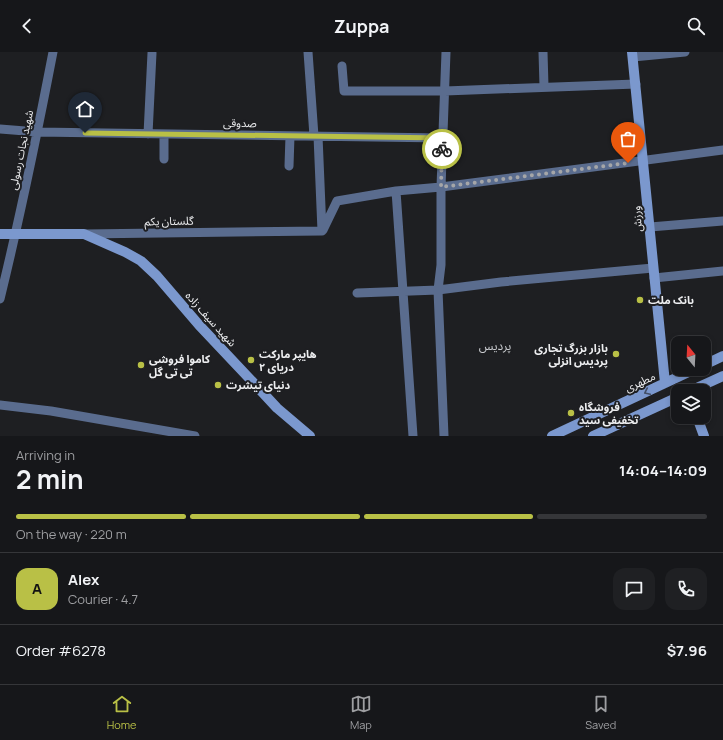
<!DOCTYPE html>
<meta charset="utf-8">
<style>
body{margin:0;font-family:Manrope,"Noto Sans Arabic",sans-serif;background:#1f2023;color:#f1f3f6;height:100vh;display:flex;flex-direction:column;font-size:15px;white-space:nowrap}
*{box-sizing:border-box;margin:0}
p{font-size:13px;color:#9e9fa2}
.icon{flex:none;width:22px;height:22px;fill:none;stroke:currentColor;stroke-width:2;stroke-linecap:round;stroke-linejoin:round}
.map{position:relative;height:384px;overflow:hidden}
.side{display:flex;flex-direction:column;background:#16171a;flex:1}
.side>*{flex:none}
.needle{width:26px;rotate:342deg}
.controls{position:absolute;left:671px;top:284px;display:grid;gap:8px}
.controls a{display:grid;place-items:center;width:40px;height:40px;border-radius:8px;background:#16171a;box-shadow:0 2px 6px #0003,0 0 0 1px #353639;font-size:20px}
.pin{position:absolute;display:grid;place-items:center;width:34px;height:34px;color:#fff;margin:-41px -17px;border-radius:50% 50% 50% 0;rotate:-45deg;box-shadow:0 0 4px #0007}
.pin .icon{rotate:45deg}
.courier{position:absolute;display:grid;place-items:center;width:40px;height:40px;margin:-20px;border:3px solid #b9c046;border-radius:50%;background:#fff;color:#222;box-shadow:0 1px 5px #0007}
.overview em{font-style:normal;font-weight:700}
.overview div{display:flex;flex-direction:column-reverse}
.overview{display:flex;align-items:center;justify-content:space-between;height:68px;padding:0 16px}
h1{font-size:26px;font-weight:700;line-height:30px}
.bar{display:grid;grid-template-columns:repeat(4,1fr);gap:6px 4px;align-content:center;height:48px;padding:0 16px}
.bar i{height:5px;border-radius:3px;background:#353639}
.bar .selected{background:#b9c046}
.bar p{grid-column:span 4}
.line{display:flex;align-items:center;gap:10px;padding:0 16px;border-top:1px solid #353639}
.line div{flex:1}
.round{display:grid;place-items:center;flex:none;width:42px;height:42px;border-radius:12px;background:#1f2023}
header{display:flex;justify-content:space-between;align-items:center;height:52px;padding:0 16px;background:#16171a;font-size:18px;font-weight:700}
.dock{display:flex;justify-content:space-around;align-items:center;height:56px;border-top:1px solid #353639;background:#16171a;font-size:11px;color:#9e9fa2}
.dock a{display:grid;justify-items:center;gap:2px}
.dock .selected{color:#b9c046}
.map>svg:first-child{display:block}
</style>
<header><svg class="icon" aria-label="back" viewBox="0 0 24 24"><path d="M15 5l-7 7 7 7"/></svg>Zuppa<svg class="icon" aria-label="search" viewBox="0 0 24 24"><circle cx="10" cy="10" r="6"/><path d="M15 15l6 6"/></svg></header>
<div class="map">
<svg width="723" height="384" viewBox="0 0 723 384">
<rect width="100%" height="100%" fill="#1e1f22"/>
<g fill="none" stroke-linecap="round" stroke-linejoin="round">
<path stroke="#5a6c8e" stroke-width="9" d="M308 0 314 84
M543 0 544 34
M633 5 685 0
M342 14 344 39H445L636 32
M0 77 38 80 443 86
M148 82 152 1
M318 84 322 179
M164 107V82
M289 114 290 84
M650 175 723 169
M323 178 337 149 396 139
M84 182 322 179
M654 226 723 219
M357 241 438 238 501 230 653 216
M0 247C20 165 37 83 53 0
M0 353 51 359 195 384
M413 384 396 139 441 135 723 98
M444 384 438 238 441 213V135L446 0"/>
<path stroke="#7b98ce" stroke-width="10" d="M632 0 665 331
M0 182H84L125 200 141 209 157 224 199 273 264 342 277 356 310 384
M704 313 723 304
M690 339 723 324
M697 365 704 384
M552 384 695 317
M593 384 678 345"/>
</g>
<defs><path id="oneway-chevron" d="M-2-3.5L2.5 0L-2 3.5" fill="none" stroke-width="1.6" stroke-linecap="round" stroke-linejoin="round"/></defs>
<use stroke="#434f67" href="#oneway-chevron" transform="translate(647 340) rotate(155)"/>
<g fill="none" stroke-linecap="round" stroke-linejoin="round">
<path stroke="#a5a6a8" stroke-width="4" stroke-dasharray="0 7.2" d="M442 97 441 135 628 111"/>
<path stroke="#b9c046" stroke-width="5" d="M85 81 443 86 442 97"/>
</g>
<g fill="#b9c046" stroke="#1e1f22" stroke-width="1.5">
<circle cx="640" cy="248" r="4"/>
<circle cx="616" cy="302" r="4"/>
<circle cx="251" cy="308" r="4"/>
<circle cx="141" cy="313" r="4"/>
<circle cx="218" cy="333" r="4"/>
<circle cx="571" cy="361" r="4"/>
</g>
<g text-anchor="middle" stroke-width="4" stroke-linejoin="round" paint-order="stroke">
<g font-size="11" fill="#edeef0" stroke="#1e1f22">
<text transform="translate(240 71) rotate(1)" y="4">صدوقی</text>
<text transform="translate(21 98) rotate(-78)" y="4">شهید نجات رسولی</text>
<text transform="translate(637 167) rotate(-96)" y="4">ورزش</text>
<text transform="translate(169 169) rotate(-1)" y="4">گلستان یکم</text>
<text transform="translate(211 267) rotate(48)" y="4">شهید سیف زاده</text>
<text transform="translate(640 330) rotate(-25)" y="4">مطهری</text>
</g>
<g font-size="11" font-weight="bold" fill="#edeef0" stroke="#1e1f22" text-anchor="start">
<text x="648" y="252">بانک ملت</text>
<text x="608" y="300" text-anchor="end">بازار بزرگ تجاری<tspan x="608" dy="13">پردیس انزلی</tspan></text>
<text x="259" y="306">هایپر مارکت<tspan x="259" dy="13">دریای ۲</tspan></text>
<text x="149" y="311">کاموا فروشی<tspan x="149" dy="13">تی تی گل</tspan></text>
<text x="226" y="337">دنیای تیشرت</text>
<text x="579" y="359">فروشگاه<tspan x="579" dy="13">تخفیفی سید</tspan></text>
</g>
<g font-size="12" fill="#caccd0" stroke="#1e1f22">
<text x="495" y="298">پردیس</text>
</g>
</g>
</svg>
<div class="controls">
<a><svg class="needle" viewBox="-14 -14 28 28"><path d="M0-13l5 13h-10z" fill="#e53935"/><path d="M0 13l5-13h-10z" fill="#9e9fa2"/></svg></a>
<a><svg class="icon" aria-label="layers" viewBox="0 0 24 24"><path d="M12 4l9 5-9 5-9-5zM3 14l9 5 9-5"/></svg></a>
</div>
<div class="pin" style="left:628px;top:111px;background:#ea580c"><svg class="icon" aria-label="bag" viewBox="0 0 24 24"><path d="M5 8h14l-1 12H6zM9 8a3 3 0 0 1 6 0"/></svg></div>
<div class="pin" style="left:85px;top:81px;background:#1f2937"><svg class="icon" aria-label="home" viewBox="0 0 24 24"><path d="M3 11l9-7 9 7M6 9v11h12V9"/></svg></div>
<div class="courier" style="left:442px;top:97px"><svg class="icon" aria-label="bike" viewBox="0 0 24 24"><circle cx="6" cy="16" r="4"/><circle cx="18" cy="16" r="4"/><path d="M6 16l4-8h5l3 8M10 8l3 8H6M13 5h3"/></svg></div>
</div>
<section class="side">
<div class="overview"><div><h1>2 min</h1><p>Arriving in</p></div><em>14:04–14:09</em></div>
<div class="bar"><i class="selected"></i><i class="selected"></i><i class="selected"></i><i></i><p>On the way · 220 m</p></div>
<div class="line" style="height:72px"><b class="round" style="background:#b9c046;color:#111">A</b><div><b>Alex</b><p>Courier · 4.7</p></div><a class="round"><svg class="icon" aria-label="chat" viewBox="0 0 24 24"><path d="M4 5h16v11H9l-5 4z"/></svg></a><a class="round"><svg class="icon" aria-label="phone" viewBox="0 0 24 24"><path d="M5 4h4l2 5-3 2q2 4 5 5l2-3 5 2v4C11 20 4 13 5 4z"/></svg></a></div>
<div class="line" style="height:52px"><div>Order #6278</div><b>$7.96</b></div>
</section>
<nav class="dock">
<a class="selected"><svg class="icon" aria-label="home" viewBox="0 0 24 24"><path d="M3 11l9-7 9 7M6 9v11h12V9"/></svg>Home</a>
<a><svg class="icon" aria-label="map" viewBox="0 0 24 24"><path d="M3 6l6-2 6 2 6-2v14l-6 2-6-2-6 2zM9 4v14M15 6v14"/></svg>Map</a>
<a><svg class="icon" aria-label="saved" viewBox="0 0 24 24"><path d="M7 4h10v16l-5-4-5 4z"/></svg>Saved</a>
</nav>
